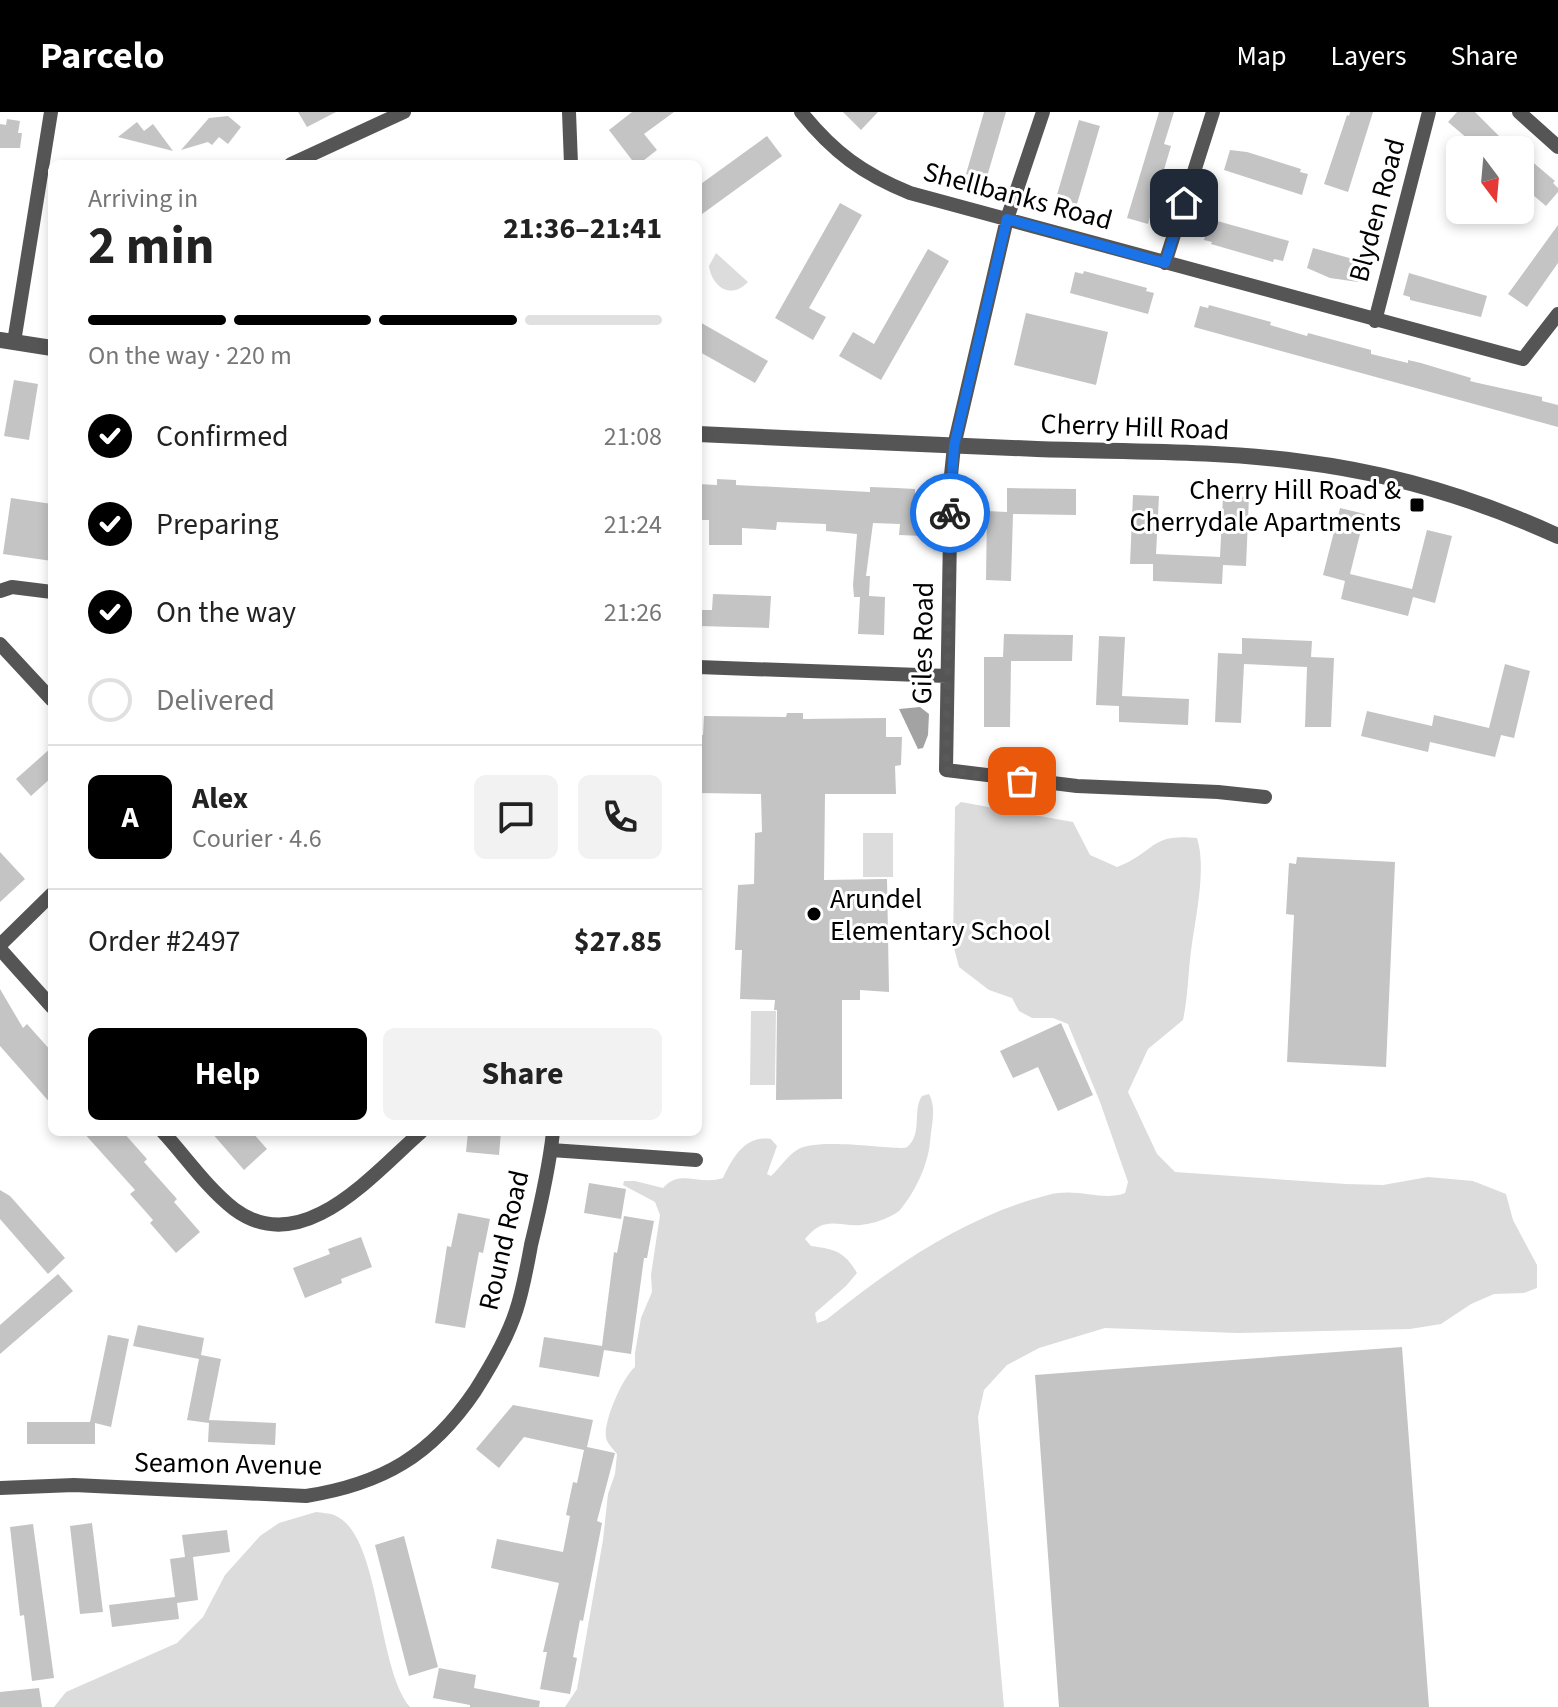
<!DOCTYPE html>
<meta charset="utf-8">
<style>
body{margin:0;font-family:"Source Sans 3",sans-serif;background:#f2f2f2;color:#222;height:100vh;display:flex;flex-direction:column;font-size:30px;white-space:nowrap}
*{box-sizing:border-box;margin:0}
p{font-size:26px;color:#767676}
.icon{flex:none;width:44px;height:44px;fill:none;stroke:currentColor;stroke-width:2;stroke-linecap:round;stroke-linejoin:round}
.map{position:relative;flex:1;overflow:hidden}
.sheet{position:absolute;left:48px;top:48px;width:654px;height:976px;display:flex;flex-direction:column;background:#fff;border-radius:12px;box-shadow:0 4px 12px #0003}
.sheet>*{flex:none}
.needle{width:52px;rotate:164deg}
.controls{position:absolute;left:1446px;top:24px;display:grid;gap:16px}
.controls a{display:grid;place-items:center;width:88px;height:88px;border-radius:12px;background:#fff;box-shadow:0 4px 12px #0003;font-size:40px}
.pin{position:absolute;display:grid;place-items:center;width:68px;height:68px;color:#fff;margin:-34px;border-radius:16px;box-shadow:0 4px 12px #0006}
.courier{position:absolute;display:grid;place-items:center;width:80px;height:80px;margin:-40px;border:6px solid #1a73e8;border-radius:50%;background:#fff;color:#222;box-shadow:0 2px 10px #0007}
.head em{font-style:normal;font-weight:700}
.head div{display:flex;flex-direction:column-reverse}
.head{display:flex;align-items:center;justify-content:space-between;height:136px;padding:0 40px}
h1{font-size:52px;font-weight:700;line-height:60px}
.bar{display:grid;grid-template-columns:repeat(4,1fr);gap:12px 8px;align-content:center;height:96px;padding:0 40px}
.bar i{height:10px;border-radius:6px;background:#e0e0e0}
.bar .selected{background:#000}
.bar p{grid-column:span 4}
.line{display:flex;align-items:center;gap:20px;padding:0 40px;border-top:2px solid #e0e0e0}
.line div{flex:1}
.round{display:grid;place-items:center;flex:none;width:84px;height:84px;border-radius:12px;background:#f2f2f2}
ol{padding:0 40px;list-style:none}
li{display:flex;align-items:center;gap:24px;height:88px}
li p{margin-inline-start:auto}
li .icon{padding:8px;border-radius:50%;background:#000;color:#fff;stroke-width:4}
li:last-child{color:#767676}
li i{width:44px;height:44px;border:4px solid #e0e0e0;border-radius:50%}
.primary-button{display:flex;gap:16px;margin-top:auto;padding:16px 40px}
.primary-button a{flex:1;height:92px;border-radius:12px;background:#000;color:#fff;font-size:32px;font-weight:700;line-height:92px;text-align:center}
.primary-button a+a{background:#f2f2f2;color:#222}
header{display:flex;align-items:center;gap:48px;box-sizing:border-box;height:112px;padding:0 40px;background:#000;color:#fff}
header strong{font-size:38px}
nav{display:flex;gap:44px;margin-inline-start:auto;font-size:28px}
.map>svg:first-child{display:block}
</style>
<header>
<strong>Parcelo</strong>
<nav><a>Map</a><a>Layers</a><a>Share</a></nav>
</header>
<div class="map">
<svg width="1558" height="1595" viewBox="0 0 1558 1595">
<rect width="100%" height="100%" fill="#fff"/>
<path fill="#dcdcdc" d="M716 141 748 170C731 188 712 175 709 154Z
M961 690 1073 710 1090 743 1117 755C1156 740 1149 721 1197 726 1207 757 1195 807 1191 839 1188 862 1188 885 1183 908L1148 937 1128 980 1157 1042 1175 1060 1346 1072 1383 1073 1428 1065 1473 1069 1506 1082 1513 1108 1537 1153V1176L1524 1181 1494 1182 1471 1192 1441 1212 1410 1217 1237 1221 1105 1216 1039 1236 1007 1253 984 1278 978 1305 1004 1595H565L577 1577 603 1428 608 1382 615 1362 617 1342C614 1338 607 1331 606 1326 603 1309 623 1265 635 1255V1241L641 1206 652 1180 651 1163 660 1103 655 1090 623 1073 624 1069H635L663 1076C680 1056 698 1074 723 1066 733 1045 745 1023 771 1027L777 1034 767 1062 771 1064C780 1056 787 1044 797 1038 820 1024 901 1040 907 1035 923 1022 912 998 922 984L929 982C937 996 931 1015 930 1030 928 1053 915 1080 900 1098 894 1104 876 1111 867 1112 841 1118 827 1100 805 1127L811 1134C835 1137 845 1140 857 1161L846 1174 815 1201 817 1211 826 1208C892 1155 965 1104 1048 1083 1077 1075 1103 1090 1125 1081L1128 1070 1100 990 1068 912 1053 906H1032L1019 899 1012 886 989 878 959 855 953 832 955 695Z
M863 721H893V765H863Z
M751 899H776L775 973H750Z
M316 1400C321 1401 329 1401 334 1403 381 1421 376 1555 410 1595H54L66 1580 177 1531 203 1505 225 1463 260 1424 279 1411Z"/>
<path fill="#a3a3a3" d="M920 595 929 602 928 623 923 636 918 637 899 597Z"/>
<path fill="#c4c4c4" d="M298 0H336L307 15Z
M632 0H674L644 22 657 38 639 52H635L609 18Z
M843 0H878L861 18Z
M984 0H1006L986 68 966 62Z
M1159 0H1174L1164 32 1171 34 1148 112 1127 106Z
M1350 0H1373L1348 80 1324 72 1347 3 1349 4Z
M1457 0H1475L1503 28 1495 38H1481L1448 10Z
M228 4 241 15 228 32 219 25 212 33 208 30 181 38 209 6Z
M7 7 20 9 18 21H22L20 36H0V12L6 13Z
M1079 8 1100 14 1077 92 1056 86Z
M137 10 144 19 153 12 173 39 118 25Z
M767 24 782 44 698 105V74Z
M1230 38 1247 40 1301 57 1300 60 1308 62 1302 83 1224 58Z
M1520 43 1527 49 1529 47 1555 69 1553 71 1558 76V80L1546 94 1520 72Z
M840 91 862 103 809 196 826 205 813 228 775 206Z
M1210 107 1289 129 1283 149 1274 147 1273 150 1211 132 1212 130 1204 128Z
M1558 113V151L1527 195 1508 182Z
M1313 136 1364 150 1358 170 1330 166 1307 156Z
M928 137 949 149 881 268 839 244 853 220 874 232Z
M1084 159 1147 176 1146 179 1154 181 1148 202 1070 181 1075 160 1083 162Z
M1409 161 1487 184 1481 205 1410 188V185L1403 183Z
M1209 193 1271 210 1270 213 1307 224 1308 221 1371 238V242L1408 251V248L1421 251 1471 266 1470 269 1478 271 1542 285V289L1558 293V315L1194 215 1200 194 1208 196Z
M1026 201 1108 220 1096 273 1014 253Z
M698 209 768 249 755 271 698 239Z
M14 268 38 272 29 328 4 324Z
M717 367 736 368V373L870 380V375L896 376 915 377V381L921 382 919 411H924V424L899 423 900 412 873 411 866 464H870L869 484 885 485 884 523 858 522 860 485H854L853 473 857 422 826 419V412L777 410 776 418 742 416V433H709V408H698V372L717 373Z
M1007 376 1076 377V403L1013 402 1011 469 986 468 987 399 1007 400Z
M1133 383 1159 384 1156 442 1220 445 1223 384 1249 385 1246 454 1223 453 1222 472 1153 469V452H1130Z
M11 386 52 392V449L3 442Z
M1340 396 1365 402 1350 462 1412 477 1427 418 1452 424 1435 491 1413 485 1408 504 1341 487 1345 469 1323 463Z
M713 482 771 484 769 516 698 514V498H712Z
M1004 522 1073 523 1072 549H1011L1010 615H984V545H1003Z
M1099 524 1125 525 1122 584 1189 587 1188 613 1119 610V594L1096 593Z
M1242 526 1312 529 1311 545 1334 546 1331 615H1305L1307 555 1244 552 1241 611 1215 610 1218 541 1242 542Z
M1505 552 1530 559 1514 626 1501 623 1495 645 1430 630 1428 640 1361 624 1367 599 1432 614 1434 603 1489 616Z
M787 601H803V607L886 606V625H902L901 653 895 654 896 682H825L824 768 887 767 889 880 860 878V888H842V987L776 988 777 898H774L775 888 740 887 742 838H735L738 773 754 772 755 721 762 720 761 682 698 681V623H703L704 604 786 605Z
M52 635V665L31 684 16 667Z
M0 740 25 767 0 790Z
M1297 745 1395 750 1386 955 1287 950 1294 803 1286 802 1289 751 1296 752Z
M0 877 23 916 27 912 52 940V993L0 934Z
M1061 911 1093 983 1058 999 1038 955 1013 966 1000 939Z
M83 1020H123L147 1047 144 1050 177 1087 174 1090 200 1120 176 1141 150 1111 153 1108 130 1082 135 1078Z
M211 1020H252L267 1037 244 1058Z
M468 1020H501L499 1043 466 1040Z
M589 1071 626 1077 621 1107 584 1101Z
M0 1078 10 1084 65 1146 48 1162 0 1107Z
M458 1101 490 1107 483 1141 479 1140 465 1216 435 1211 447 1134 451 1135Z
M624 1104 654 1109 647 1146H644L631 1242 604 1238 599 1265 539 1255 544 1225 602 1234 614 1140 617 1141Z
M361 1125 372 1155 341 1167 342 1171 305 1186 293 1156 330 1142 328 1137Z
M58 1162 73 1179 0 1242V1213Z
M138 1213 204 1226 201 1243 221 1247 209 1308 276 1311 275 1333 208 1330 209 1311 187 1308 199 1247 133 1234Z
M108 1223 129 1227 111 1315 95 1311V1332H27V1310H90Z
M1402 1235 1429 1595H1059L1035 1263Z
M513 1293 593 1308 587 1335 615 1341 597 1409 602 1411 583 1509 580 1508 573 1545 577 1546 570 1582 540 1577 547 1540H543L559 1471 491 1456 497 1427 563 1440 570 1404 566 1403 573 1370 577 1371 584 1338 524 1325 499 1356 476 1337Z
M92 1411 103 1500 80 1502 70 1414Z
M33 1412 54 1566 32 1569 24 1503 20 1504 10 1415Z
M227 1418 230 1440 193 1445 198 1488 177 1491 179 1507 112 1515 109 1493 175 1485 170 1447 185 1445 182 1423Z
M404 1424 438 1555 409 1564 375 1433Z
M439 1556 476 1563 474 1576 540 1589 539 1595H470V1593L433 1586Z
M39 1576 42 1595H0V1580Z"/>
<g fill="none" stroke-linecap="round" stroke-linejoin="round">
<path stroke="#555" stroke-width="14" d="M569 0 571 52
M801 0C833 40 863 62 910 81L1523 247 1558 202
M1043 0 1007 107 954 334 951 363 946 658 1077 674 1218 680 1265 685
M1519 0 1558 35
M291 52 404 0
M1165 151 1213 0
M1375 209 1429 0
M14 230 51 0
M0 479 12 475 52 480
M0 532 52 588
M698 555 947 564
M0 833 52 782
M0 837 52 895
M163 1020C186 1045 207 1076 234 1097 302 1148 373 1062 421 1020
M551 1038 696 1048
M0 1376 74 1373 306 1384C382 1372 431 1344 475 1279 491 1254 507 1227 516 1199 523 1178 527 1155 531 1133 540 1096 549 1058 553 1020"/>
<path stroke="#555" stroke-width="16" d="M0 228 52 236
M698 322C811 327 924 333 1037 337 1125 340 1215 338 1303 350 1392 361 1477 387 1558 424"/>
</g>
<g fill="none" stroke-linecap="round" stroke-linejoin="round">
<path stroke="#595959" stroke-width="8" stroke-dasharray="0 14.4" d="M950 401 946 658 1022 669"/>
<path stroke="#1a73e8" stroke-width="10" d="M950 401 954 334 1007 107 1165 151 1184 91"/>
</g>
<g fill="#000" stroke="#fff" stroke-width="3">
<rect x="1409" y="385" width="16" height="16" rx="4"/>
<circle cx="814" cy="802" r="8"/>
</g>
<g text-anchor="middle" stroke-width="6" stroke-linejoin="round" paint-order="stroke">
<g font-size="28" fill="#000" stroke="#fff">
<text transform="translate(1018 83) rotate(15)" y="10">Shellbanks Road</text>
<text transform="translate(1376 98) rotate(-75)" y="10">Blyden Road</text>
<text transform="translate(1135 314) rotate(2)" y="10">Cherry Hill Road</text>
<text transform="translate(922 531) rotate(-89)" y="10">Giles Road</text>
<text transform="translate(503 1128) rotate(-77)" y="10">Round Road</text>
<text transform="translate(228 1351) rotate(1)" y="10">Seamon Avenue</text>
</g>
<g font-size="28" fill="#000" stroke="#fff" text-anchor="end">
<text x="1401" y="387">Cherry Hill Road &amp;<tspan x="1401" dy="32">Cherrydale Apartments</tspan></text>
<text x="830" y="796" text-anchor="start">Arundel<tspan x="830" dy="32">Elementary School</tspan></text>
</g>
</g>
</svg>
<div class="controls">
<a><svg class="needle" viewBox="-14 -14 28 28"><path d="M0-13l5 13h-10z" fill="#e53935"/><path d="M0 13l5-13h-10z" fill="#767676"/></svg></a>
</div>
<div class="pin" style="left:1022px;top:669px;background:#ea580c"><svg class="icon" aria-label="bag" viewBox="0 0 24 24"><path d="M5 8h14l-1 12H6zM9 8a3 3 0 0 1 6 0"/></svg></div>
<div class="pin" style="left:1184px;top:91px;background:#1f2937"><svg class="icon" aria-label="home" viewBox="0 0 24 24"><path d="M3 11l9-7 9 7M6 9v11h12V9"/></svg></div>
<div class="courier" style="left:950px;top:401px"><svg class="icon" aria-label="bike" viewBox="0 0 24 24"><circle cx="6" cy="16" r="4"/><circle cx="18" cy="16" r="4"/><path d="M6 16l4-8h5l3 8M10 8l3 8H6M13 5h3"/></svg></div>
<section class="sheet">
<div class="head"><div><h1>2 min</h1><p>Arriving in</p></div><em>21:36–21:41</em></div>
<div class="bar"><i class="selected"></i><i class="selected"></i><i class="selected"></i><i></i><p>On the way · 220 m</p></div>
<ol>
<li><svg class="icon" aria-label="check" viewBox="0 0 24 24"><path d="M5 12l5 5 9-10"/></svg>Confirmed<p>21:08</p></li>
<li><svg class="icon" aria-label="check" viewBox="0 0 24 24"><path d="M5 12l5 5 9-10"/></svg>Preparing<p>21:24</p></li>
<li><svg class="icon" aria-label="check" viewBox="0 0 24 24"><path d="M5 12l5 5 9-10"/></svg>On the way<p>21:26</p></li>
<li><i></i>Delivered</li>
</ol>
<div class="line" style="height:144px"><b class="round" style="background:#000;color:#fff">A</b><div><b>Alex</b><p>Courier · 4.6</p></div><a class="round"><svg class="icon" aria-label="chat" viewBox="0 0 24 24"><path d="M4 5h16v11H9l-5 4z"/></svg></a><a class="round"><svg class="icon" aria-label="phone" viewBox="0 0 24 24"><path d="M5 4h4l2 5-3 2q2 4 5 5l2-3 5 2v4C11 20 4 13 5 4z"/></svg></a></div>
<div class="line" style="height:104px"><div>Order #2497</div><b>$27.85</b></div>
<div class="primary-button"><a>Help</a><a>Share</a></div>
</section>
</div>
